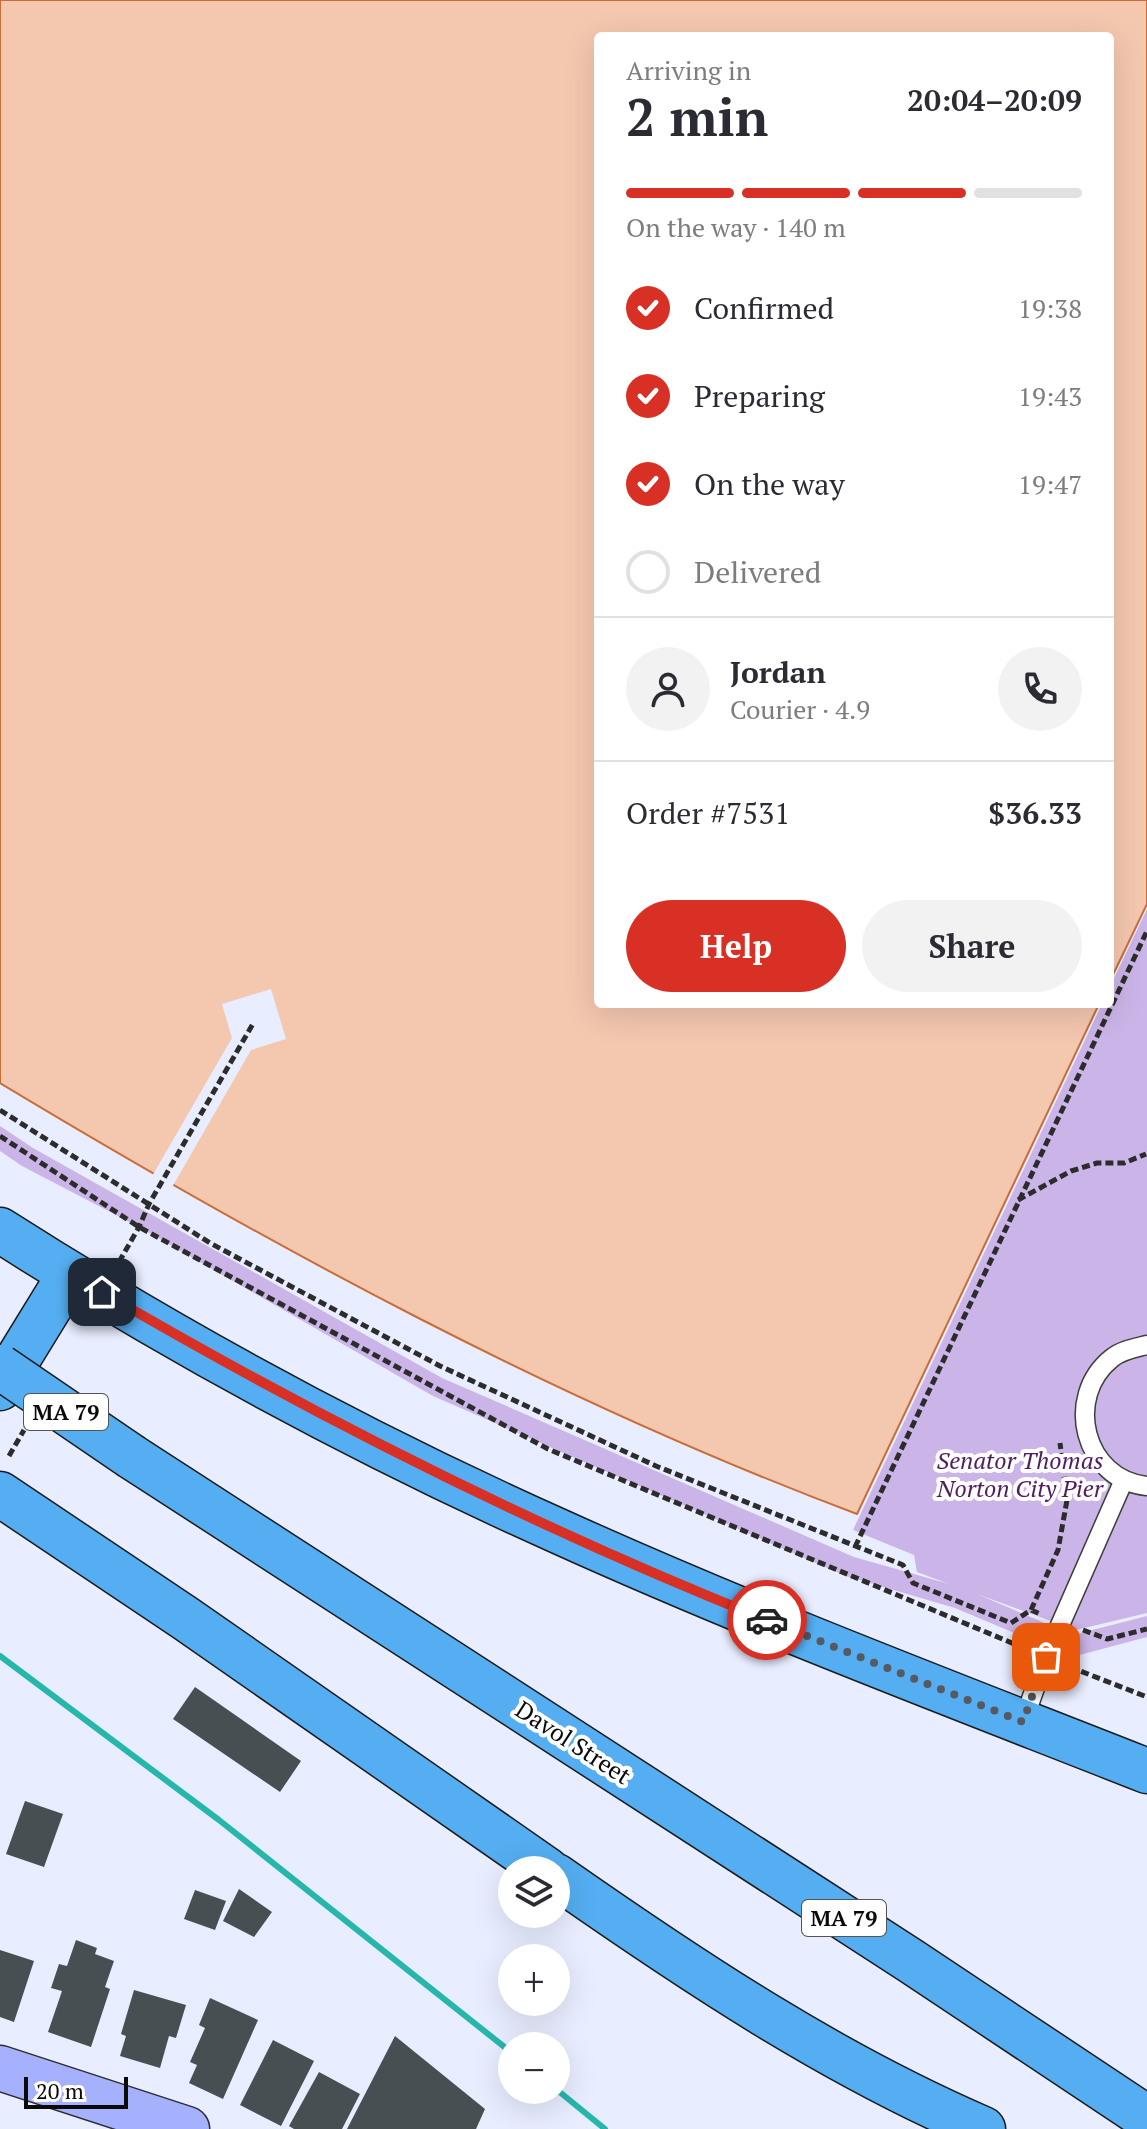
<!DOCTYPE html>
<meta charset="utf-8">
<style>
body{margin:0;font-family:"PT Serif",serif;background:#f2f2f3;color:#2b2b33;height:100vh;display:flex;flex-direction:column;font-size:30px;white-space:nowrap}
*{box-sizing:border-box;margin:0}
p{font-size:26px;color:#7c7c81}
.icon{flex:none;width:44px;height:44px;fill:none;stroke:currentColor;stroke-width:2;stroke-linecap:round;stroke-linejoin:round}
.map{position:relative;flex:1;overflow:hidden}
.drawer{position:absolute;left:594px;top:32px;width:520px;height:976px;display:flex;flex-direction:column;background:#fff;border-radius:8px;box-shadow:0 8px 32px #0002}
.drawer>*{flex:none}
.controls{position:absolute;left:498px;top:1856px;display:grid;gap:16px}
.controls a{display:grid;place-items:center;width:72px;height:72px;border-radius:50%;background:#fff;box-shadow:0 8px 32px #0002;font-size:40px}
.scale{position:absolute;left:24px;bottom:20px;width:104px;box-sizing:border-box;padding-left:8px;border:4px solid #0a0a0a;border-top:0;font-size:22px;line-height:28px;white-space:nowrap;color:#0a0a0a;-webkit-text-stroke:6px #fff;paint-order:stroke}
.pin{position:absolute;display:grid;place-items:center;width:68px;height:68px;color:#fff;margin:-34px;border-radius:16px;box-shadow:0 4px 12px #0006}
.courier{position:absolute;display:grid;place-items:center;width:80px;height:80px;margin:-40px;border:6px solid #d93025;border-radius:50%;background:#fff;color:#222;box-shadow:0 2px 10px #0007}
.summary em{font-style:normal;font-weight:800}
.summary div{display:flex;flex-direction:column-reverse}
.summary{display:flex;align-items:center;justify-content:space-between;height:136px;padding:0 32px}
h1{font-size:52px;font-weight:800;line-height:60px}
.bar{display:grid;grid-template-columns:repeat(4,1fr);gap:12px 8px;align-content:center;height:96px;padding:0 32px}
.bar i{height:10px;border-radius:6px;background:#e1e1e2}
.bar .on{background:#d93025}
.bar p{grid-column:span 4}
.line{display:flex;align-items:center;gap:20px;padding:0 32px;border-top:2px solid #e1e1e2}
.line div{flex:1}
.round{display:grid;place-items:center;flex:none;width:84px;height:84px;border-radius:42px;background:#f2f2f3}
ol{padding:0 32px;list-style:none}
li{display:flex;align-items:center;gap:24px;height:88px}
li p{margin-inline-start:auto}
li .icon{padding:8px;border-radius:50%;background:#d93025;color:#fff;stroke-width:4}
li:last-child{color:#7c7c81}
li i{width:44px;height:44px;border:4px solid #e1e1e2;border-radius:50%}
.action{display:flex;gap:16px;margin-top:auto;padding:16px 32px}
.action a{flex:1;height:92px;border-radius:48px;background:#d93025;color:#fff;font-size:32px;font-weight:800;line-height:92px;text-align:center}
.action a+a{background:#f2f2f3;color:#2b2b33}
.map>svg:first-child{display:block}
</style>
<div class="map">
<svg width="1147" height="2129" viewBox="0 0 1147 2129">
<rect width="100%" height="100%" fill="#e8edff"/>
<path fill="#cbb4e7" d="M1147 909V1613L1076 1630 977 1594 1073 1635 1147 1616V1637L1072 1657 955 1608 846 1576 433 1396 139 1227 22 1166 0 1151V1126L33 1148 442 1378 854 1557 949 1584 917 1572 914 1555 853 1530 1102 1004H1110V987Z"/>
<path fill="#f4c7af" stroke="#c96d38" stroke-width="2" d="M0 0H1147V904L1110 981V36H598V1004H1099L857 1514C556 1401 274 1248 0 1083Z"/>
<path fill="#e8edff" d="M271 989 286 1039 251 1050 171 1189 151 1178 232 1038 222 1004Z"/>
<path fill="#474f53" d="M195 1687 301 1761 280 1792 173 1719Z
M25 1801 63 1814 44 1867 6 1854Z
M239 1889 272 1912 254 1937 223 1921Z
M195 1890 226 1901 215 1930 184 1919Z
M76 1940 97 1948 95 1954 114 1961 105 1987 110 1989 91 2047 48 2032 62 1991 51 1988 59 1964 67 1966Z
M0 1950 34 1961 14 2022 0 2017Z
M134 1990 186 2005 176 2038 169 2036 160 2068 120 2056 126 2036 121 2034Z
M210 1998 258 2020 223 2099 189 2083 197 2065 190 2062 205 2028 199 2025Z
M395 2036 485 2109 476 2129H347Z
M273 2040 314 2061 281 2126 240 2105Z
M319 2072 360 2094 342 2129H294L289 2126Z"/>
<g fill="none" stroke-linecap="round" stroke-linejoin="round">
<defs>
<path id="lane" d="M1147 1345C1135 1348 1122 1350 1112 1358 1063 1397 1084 1480 1147 1486
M1023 1722 1046 1657 1123 1482"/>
<path id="secondary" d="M0 2068 187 2129"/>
<path id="highway" d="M0 1230C177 1343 364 1444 556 1530 750 1618 949 1693 1147 1771
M0 1388 70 1274
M132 1457 911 1961 1147 2118
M0 1494 185 1618 547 1870
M556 1876C692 1971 830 2063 983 2129"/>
</defs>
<use href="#lane" stroke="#3d3d3d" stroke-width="21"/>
<use href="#secondary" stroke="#2c2c2c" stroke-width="47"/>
<use href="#highway" stroke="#1b1b1b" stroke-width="47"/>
<path stroke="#2c2c2c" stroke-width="5" stroke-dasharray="8 4" stroke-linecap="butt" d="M0 1110 210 1243 440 1366 656 1466 903 1565 913 1583 1011 1623 1031 1610 1040 1614
M0 1136 139 1227 548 1449 1024 1648
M1018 1200 1071 1171 1097 1163H1124L1146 1154
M119 1262 139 1227 149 1204 254 1022
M9 1456 24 1430
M855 1547 1147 931
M1031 1610 1058 1550 1067 1500 1060 1443
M1083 1630 1107 1639 1147 1629
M1070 1667 1147 1697"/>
<use href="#lane" stroke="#fff" stroke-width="18"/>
<use href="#secondary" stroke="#a5b1fd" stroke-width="44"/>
<use href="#highway" stroke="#54aef1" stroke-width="44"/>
<path stroke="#27b6ab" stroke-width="6" d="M0 1656 219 1820 512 2053
M556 2089 605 2129"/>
<defs>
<path id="highway-bridge" d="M0 1367 132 1457"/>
</defs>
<use href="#highway-bridge" stroke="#1b1b1b" stroke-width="47" stroke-linecap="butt"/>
<use href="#highway-bridge" stroke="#54aef1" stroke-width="44"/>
</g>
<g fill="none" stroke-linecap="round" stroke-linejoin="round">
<path stroke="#585960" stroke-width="8" stroke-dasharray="0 14.4" d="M767 1620 1023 1722 1046 1657"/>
<path stroke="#d93025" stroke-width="10" d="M102 1292C316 1417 536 1528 767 1620"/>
</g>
<g text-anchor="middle" stroke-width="8" stroke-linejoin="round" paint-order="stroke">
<g fill="#fff" stroke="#545454" stroke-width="2">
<rect x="24" y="1394" width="84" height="36" rx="6"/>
<rect x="802" y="1900" width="84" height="36" rx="6"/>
</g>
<g font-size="22" font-weight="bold" fill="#0a0a0a">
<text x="66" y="1420">MA 79</text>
<text x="844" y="1926">MA 79</text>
</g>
<g font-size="24" font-style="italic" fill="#501d60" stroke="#fff">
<text x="1020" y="1469">Senator Thomas<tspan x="1020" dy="28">Norton City Pier</tspan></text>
</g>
<g font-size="24" fill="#0a0a0a" stroke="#fff">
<text transform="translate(573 1743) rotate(33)" y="8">Davol Street</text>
</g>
</g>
</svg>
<div class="controls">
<a><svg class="icon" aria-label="layers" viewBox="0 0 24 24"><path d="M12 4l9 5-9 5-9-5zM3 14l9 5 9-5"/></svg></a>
<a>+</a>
<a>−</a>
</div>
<div class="scale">20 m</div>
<div class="pin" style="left:1046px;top:1657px;background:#ea580c"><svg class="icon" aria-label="bag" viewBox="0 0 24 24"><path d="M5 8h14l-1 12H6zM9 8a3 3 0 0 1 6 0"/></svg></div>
<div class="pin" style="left:102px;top:1292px;background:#1f2937"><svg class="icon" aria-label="home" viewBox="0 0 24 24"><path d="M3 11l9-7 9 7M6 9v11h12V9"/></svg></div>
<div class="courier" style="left:767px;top:1620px"><svg class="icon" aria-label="car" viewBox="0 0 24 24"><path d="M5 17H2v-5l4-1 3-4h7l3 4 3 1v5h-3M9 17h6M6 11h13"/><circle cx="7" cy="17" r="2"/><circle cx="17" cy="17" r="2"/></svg></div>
<section class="drawer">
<div class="summary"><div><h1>2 min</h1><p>Arriving in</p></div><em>20:04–20:09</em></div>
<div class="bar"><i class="on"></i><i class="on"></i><i class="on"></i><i></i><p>On the way · 140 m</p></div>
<ol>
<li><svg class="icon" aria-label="check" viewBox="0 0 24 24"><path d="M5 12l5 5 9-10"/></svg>Confirmed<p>19:38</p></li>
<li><svg class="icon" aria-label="check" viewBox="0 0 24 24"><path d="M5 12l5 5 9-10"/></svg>Preparing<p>19:43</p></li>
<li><svg class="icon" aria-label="check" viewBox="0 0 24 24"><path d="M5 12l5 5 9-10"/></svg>On the way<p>19:47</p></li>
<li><i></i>Delivered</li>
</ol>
<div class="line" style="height:144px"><a class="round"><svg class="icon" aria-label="person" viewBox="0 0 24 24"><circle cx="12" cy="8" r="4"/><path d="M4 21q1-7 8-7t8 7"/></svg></a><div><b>Jordan</b><p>Courier · 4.9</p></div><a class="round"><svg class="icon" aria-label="phone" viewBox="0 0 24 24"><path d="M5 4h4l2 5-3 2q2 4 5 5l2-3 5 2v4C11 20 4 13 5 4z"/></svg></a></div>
<div class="line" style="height:104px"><div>Order #7531</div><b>$36.33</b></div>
<div class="action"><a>Help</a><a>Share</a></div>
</section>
</div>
